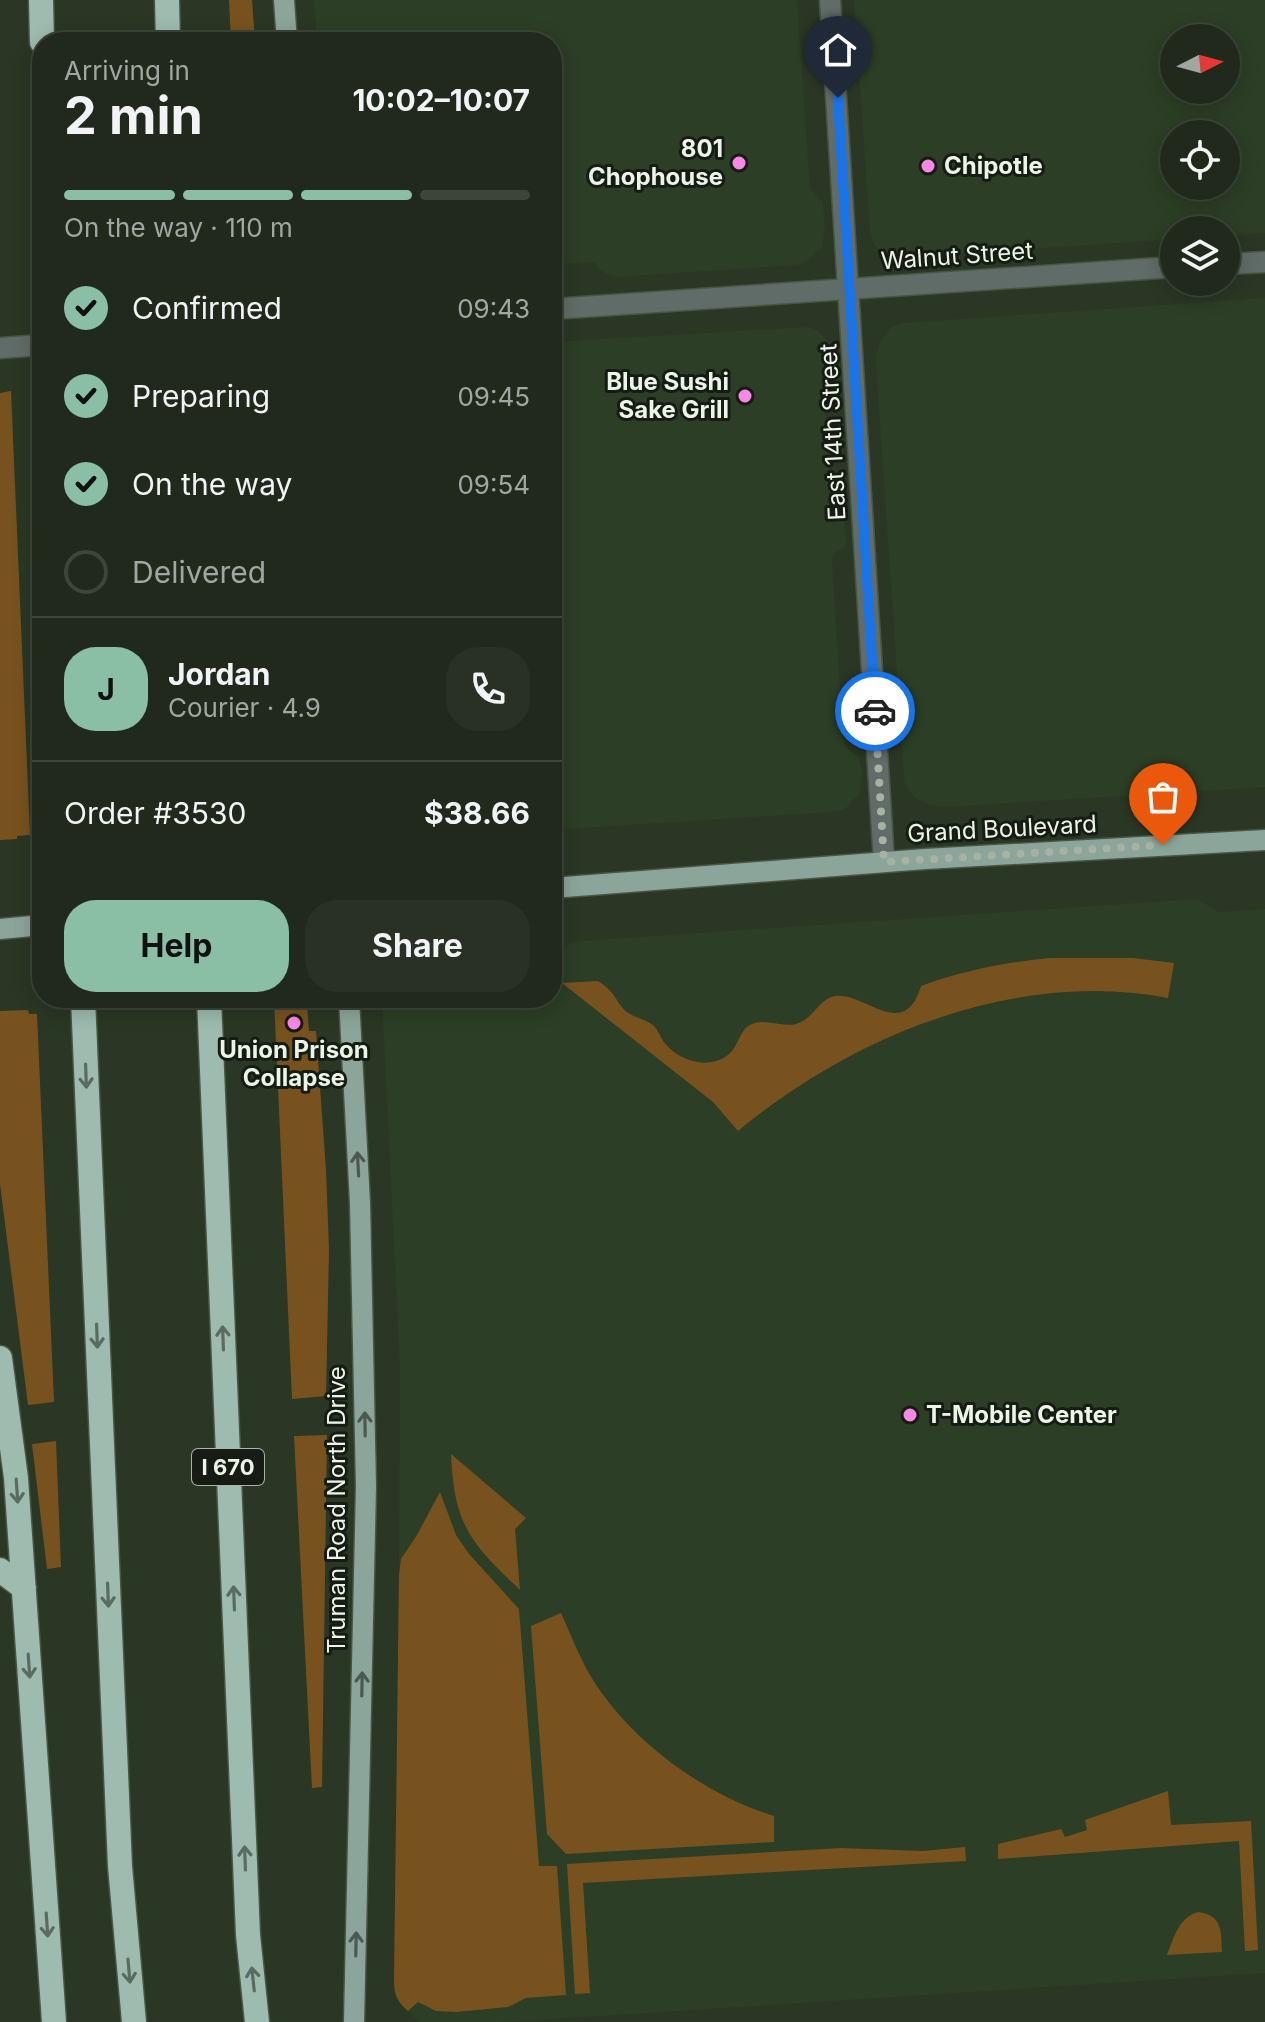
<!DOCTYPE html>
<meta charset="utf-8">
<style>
body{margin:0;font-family:Inter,sans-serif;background:#283124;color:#f1f3f6;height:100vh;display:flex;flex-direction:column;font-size:30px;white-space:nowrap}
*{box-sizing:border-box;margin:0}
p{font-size:26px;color:#a2a6a3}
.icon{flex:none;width:44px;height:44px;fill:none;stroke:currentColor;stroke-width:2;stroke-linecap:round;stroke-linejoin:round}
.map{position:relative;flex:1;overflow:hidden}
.sheet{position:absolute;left:32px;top:32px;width:530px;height:976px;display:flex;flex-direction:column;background:#20291b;border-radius:32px;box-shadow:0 4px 20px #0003,0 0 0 2px #3d453a}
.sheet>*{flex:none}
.needle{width:52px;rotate:84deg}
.buttons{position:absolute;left:1160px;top:24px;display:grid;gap:16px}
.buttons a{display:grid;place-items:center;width:80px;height:80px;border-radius:50%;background:#20291b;box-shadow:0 4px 20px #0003,0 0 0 2px #3d453a;font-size:40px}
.pin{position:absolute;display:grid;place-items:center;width:68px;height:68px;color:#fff;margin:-82px -34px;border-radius:50% 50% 50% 0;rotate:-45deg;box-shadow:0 0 8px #0007}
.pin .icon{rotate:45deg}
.courier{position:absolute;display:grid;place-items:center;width:80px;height:80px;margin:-40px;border:6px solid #1a73e8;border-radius:50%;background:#fff;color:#222;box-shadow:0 2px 10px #0007}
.headline em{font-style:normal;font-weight:700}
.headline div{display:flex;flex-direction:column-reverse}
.headline{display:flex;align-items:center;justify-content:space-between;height:136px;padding:0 32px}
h1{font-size:52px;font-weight:700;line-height:60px}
.bar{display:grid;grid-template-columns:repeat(4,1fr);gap:12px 8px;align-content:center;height:96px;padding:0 32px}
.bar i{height:10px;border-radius:6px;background:#3d453a}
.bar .on{background:#8abfa5}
.bar p{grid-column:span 4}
.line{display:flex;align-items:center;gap:20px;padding:0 32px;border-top:2px solid #3d453a}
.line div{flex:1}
.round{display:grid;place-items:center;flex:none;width:84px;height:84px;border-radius:32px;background:#283124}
ol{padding:0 32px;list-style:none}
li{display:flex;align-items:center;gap:24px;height:88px}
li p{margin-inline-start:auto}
li .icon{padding:8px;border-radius:50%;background:#8abfa5;color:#111;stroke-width:4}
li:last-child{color:#a2a6a3}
li i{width:44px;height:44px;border:4px solid #3d453a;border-radius:50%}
.cta{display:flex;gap:16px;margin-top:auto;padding:16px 32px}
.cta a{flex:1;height:92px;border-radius:32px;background:#8abfa5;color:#111;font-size:32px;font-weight:700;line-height:92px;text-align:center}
.cta a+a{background:#283124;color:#f1f3f6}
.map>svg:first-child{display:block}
</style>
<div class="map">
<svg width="1265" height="2022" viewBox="0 0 1265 2022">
<rect width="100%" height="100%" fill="#2a3724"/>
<path fill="#2c3e25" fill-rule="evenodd" d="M314 0H797L810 189 823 203 825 226 822 247 806 262 797 265 618 277 605 273 599 269 595 262 552 264V42H317Z
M854 0H1265V233L1226 236V230H1174V239L899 258 889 257 882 253 874 244 870 232ZM1226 38V90H1174V38ZM1226 134V186H1174V134Z
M1265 298V787L946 807 927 804 919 800 912 795 905 784 904 777 876 365V355L881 340 891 327 904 323Z
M808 327 817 330 828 341 834 356V378L825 389 824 394 830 494 831 499 842 507 844 511 846 541 845 547 833 554 832 560 843 737 845 745 859 759 862 772 860 793 845 809 831 812 552 830V342Z
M1197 899 1218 912 1265 909V1973L569 2018 499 2022H419L398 2002 394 1992V1981L399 1552 400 1369 382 998H552V954L559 953 568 944 582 941Z"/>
<path fill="#78521e" d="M229 0H252L255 42H231Z
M11 391 30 835 17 836V839L0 840V393Z
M1050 958H1133L1174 963 1168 998C1016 969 854 1035 738 1131L713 1102 562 983 598 981C603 984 608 988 612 993 617 999 620 1007 627 1012 635 1018 646 1019 654 1026 658 1030 660 1036 663 1041 671 1051 681 1058 693 1061 706 1065 723 1062 732 1051 738 1044 741 1031 748 1026 762 1016 782 1028 796 1024 811 1020 816 1005 829 998 858 983 903 1047 921 986 962 971 1007 962 1050 958Z
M274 998H310V1004L307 1005 309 1031H316L326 1170 329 1249 326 1396 292 1399Z
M28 1010 29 1014H37L54 1402 28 1405 0 1184V1011Z
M327 1435 322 1787 312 1788 294 1436Z
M56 1441 61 1567 47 1569 32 1444Z
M451 1454 526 1518 515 1529 520 1590C470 1543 454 1524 451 1454Z
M440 1492 456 1535 469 1554 519 1609 539 1866H557L566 1995 526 1998 508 2007 456 2012 436 2011 418 2002 408 2011C398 2002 394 1995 394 1981L399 1575 401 1559 417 1535Z
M561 1613C571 1635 580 1659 593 1680 632 1742 705 1795 774 1816V1842L566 1854 547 1834 531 1626Z
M1168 1791 1171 1825 1251 1821 1258 1950 1245 1951 1239 1841 998 1859V1844L1061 1829 1065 1837 1087 1830 1085 1820Z
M965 1847 966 1861 583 1883 590 1993 575 1994 567 1864 841 1848 923 1851Z
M1198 1912C1223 1915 1221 1932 1222 1952L1167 1955C1174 1938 1178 1918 1198 1912Z"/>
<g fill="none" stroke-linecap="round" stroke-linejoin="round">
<defs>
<path id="minor" d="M830 0 884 862
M1226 264 1265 262
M552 309 1174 267
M0 348 42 345"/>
<path id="major" d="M284 0 287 42
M552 888 925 859 1265 840
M0 929 42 925
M349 998 360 1203 366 1486 354 2022"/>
<path id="highway" d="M41 0 42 42
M167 0 168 42
M83 998 120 1866 134 2022
M209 998 248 1935 257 2022
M0 1358 16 1478 54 2022
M0 1570 24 1588"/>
</defs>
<use href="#minor" stroke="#495543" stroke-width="23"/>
<use href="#major" stroke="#495543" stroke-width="23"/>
<use href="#highway" stroke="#495543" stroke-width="27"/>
<use href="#minor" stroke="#606c67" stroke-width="20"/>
<use href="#major" stroke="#8ca59b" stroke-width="20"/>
<use href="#highway" stroke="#9dbbaf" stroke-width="24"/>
</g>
<defs><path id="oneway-shaft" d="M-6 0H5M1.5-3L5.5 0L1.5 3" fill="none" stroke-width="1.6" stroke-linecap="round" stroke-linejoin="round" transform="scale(2)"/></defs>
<g stroke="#5a6c62">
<use href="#oneway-shaft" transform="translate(86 1076) rotate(88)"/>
<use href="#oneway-shaft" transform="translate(97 1336) rotate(88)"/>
<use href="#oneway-shaft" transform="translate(223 1338) rotate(-92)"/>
<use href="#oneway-shaft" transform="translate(17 1491) rotate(86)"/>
<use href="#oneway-shaft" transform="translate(108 1595) rotate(88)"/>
<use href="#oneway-shaft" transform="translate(234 1598) rotate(-92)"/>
<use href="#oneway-shaft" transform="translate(29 1666) rotate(86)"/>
<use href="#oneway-shaft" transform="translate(245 1858) rotate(-92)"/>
<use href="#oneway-shaft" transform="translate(47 1925) rotate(86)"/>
<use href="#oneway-shaft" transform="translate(129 1971) rotate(85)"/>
<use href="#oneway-shaft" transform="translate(253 1979) rotate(-96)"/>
</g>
<g stroke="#4b5a51">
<use href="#oneway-shaft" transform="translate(358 1164) rotate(-93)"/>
<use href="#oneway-shaft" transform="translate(365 1424) rotate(-91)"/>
<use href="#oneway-shaft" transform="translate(362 1684) rotate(-89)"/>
<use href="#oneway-shaft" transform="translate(356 1944) rotate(-89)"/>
</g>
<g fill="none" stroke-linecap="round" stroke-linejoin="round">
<path stroke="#a7b2a3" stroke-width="8" stroke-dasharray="0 14.4" d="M875 711 884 862 1163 845"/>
<path stroke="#1a73e8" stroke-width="10" d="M838 98 875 711"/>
</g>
<g fill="#fb87e6" stroke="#161c14" stroke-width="3">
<circle cx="739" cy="163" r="8"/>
<circle cx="928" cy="166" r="8"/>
<circle cx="745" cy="396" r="8"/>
<circle cx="294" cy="1023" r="8"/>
<circle cx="910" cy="1415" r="8"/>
</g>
<g text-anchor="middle" stroke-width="6" stroke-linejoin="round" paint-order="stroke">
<rect fill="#161c14" stroke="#abb3a8" stroke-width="2" x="192" y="1449" width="72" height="36" rx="6"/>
<g font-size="22" font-weight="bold" fill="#ebf4e7">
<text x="228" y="1475">I 670</text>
</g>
<g font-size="24" font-weight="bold" fill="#ebf4e7" stroke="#161c14" text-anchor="end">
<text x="723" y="157">801<tspan x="723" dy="28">Chophouse</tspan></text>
<text x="944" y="174" text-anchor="start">Chipotle</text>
<text x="729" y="390">Blue Sushi<tspan x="729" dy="28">Sake Grill</tspan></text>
<text x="294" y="1058" text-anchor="middle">Union Prison<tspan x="294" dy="28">Collapse</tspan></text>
<text x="926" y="1423" text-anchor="start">T-Mobile Center</text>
</g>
<g font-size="24" fill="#ebf4e7" stroke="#161c14">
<text transform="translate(957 256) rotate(-4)" y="8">Walnut Street</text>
<text transform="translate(833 432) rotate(-93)" y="8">East 14th Street</text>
<text transform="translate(1002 829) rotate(-3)" y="8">Grand Boulevard</text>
<text transform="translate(337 1510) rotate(-90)" y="8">Truman Road North Drive</text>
</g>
</g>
</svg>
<div class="buttons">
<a><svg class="needle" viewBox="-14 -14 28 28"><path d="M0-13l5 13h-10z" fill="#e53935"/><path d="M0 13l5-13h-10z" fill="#a2a6a3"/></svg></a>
<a><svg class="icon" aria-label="locate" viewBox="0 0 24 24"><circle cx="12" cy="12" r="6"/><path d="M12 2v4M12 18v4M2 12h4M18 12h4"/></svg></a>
<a><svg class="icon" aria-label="layers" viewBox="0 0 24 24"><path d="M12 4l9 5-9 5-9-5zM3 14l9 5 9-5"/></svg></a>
</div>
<div class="pin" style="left:1163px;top:845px;background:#ea580c"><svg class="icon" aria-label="bag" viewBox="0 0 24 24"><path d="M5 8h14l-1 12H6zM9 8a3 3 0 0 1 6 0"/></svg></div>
<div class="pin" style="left:838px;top:98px;background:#1f2937"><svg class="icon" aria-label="home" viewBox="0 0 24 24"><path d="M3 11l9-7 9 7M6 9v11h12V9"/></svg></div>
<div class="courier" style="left:875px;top:711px"><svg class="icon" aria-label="car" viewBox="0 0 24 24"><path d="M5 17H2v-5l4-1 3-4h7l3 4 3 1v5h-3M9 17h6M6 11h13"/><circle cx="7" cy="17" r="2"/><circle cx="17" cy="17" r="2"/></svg></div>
<section class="sheet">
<div class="headline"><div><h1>2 min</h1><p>Arriving in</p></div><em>10:02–10:07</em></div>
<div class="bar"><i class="on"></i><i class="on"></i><i class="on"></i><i></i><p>On the way · 110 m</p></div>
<ol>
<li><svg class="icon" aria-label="check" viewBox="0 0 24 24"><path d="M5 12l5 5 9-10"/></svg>Confirmed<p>09:43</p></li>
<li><svg class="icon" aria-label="check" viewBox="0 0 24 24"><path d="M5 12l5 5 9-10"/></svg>Preparing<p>09:45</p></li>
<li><svg class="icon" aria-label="check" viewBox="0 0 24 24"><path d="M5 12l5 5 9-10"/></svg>On the way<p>09:54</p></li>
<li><i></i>Delivered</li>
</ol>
<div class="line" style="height:144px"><b class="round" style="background:#8abfa5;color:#111">J</b><div><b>Jordan</b><p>Courier · 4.9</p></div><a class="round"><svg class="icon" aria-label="phone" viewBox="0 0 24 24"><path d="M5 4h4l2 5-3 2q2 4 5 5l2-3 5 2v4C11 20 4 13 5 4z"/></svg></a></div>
<div class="line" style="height:104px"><div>Order #3530</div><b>$38.66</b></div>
<div class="cta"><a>Help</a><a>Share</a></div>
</section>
</div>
